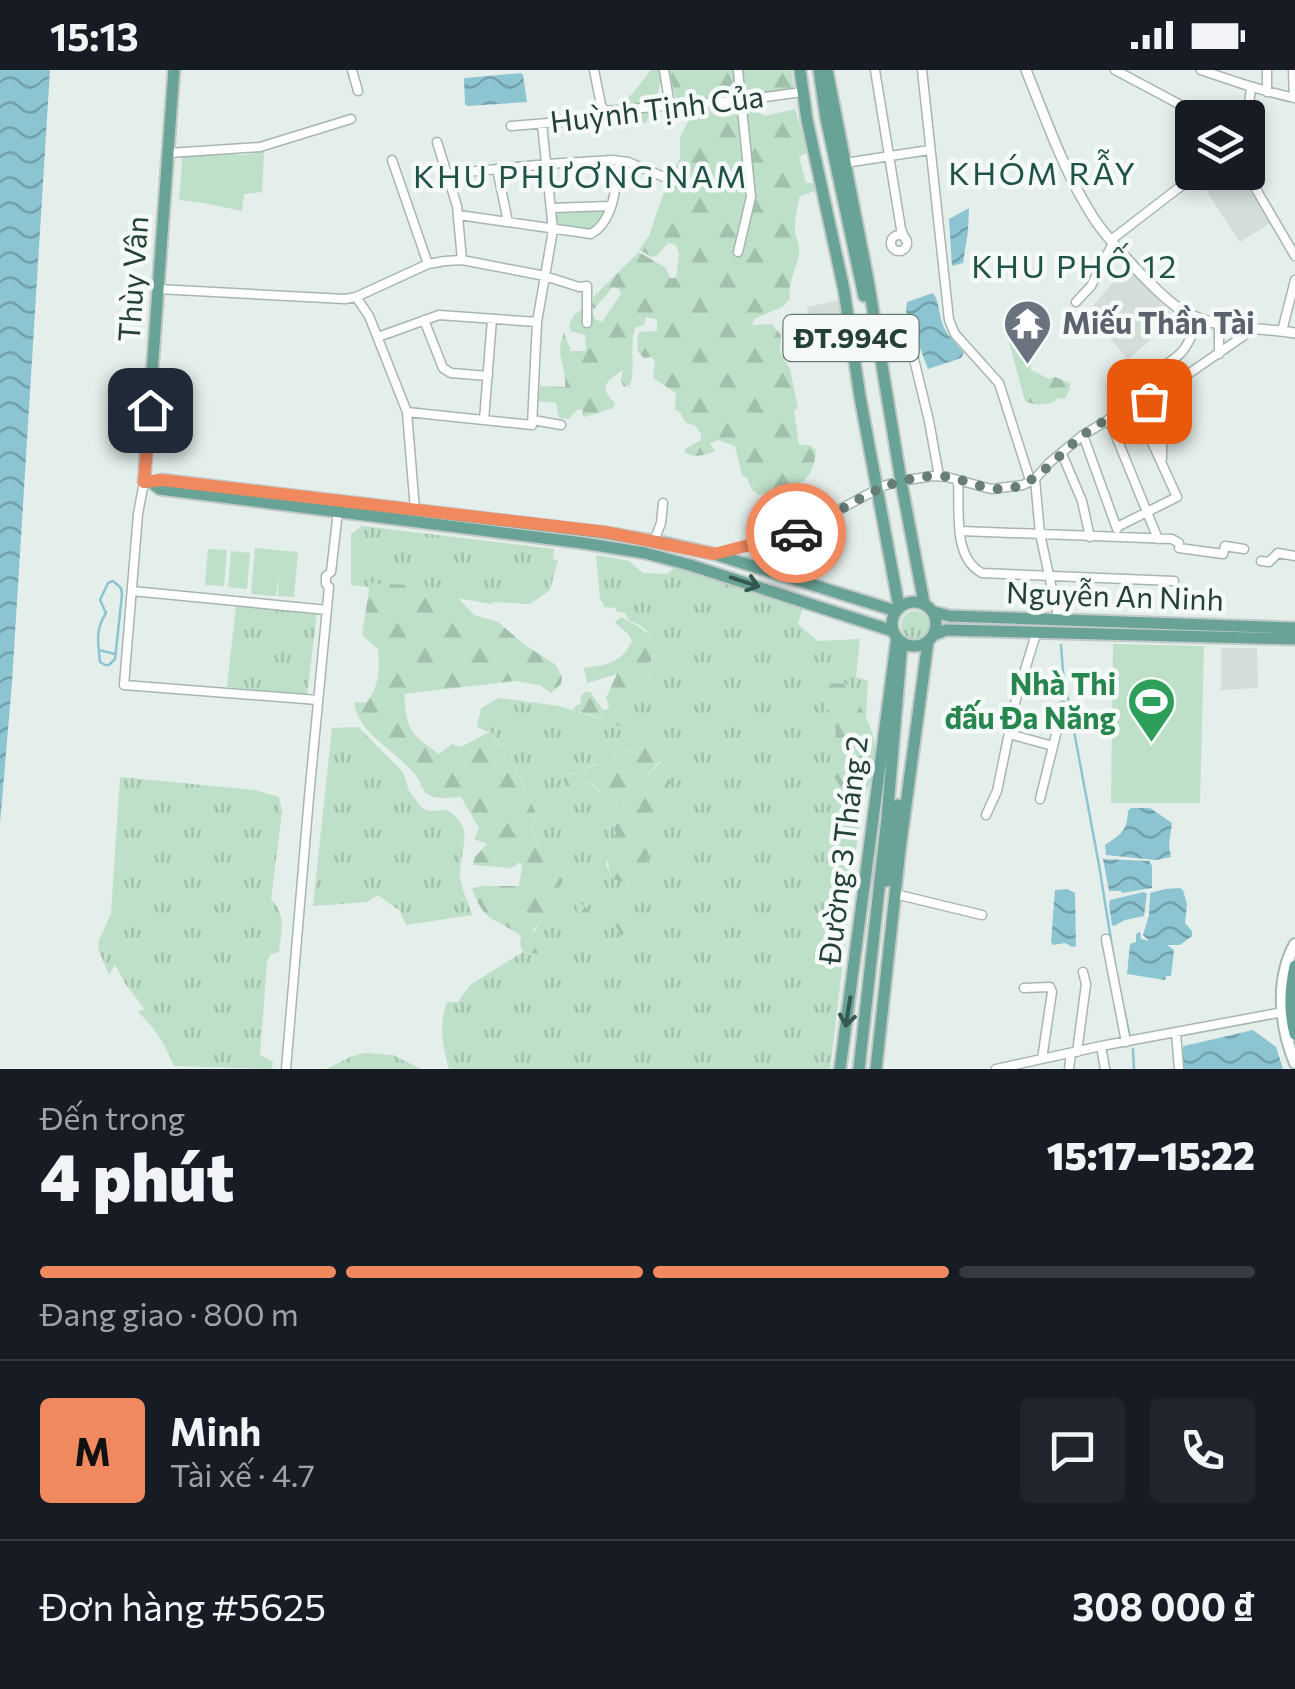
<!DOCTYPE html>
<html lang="vi">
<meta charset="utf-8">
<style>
body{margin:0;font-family:Commissioner,sans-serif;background:#20242c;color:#f1f3f6;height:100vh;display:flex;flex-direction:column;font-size:38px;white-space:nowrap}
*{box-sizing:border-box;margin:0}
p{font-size:32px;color:#9ea1a6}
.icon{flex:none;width:55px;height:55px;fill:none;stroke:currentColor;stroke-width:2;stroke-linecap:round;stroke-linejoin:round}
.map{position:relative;height:999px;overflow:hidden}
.sheet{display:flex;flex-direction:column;background:#171b24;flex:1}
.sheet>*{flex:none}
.buttons{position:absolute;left:1175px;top:30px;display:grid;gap:20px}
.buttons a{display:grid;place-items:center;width:90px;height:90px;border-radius:10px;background:#171b24;box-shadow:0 5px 15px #0003;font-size:50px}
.pin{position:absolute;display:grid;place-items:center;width:85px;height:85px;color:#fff;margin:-42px;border-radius:20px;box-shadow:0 5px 15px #0006}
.courier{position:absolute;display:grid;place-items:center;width:100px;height:100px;margin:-50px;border:8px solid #f1895f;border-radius:50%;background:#fff;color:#222;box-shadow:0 2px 12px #0007}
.head em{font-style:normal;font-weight:800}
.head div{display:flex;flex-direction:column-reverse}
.head{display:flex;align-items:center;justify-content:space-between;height:170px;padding:0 40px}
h1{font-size:65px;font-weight:800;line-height:75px}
.bar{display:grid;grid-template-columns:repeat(4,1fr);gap:15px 10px;align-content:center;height:120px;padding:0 40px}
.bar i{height:12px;border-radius:8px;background:#363941}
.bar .on{background:#f1895f}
.bar p{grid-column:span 4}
.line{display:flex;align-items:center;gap:25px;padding:0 40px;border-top:2px solid #363941}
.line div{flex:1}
.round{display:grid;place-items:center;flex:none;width:105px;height:105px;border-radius:10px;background:#20242c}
.status{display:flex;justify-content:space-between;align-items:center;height:70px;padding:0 50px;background:#171b24;direction:ltr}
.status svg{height:28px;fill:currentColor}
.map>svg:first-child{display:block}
</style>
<div class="status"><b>15:13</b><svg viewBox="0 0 49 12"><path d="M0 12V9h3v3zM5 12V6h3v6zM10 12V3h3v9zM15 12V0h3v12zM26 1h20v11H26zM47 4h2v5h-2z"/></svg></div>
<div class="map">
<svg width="1295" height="999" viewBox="0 0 1295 999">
<defs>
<pattern id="grass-tufts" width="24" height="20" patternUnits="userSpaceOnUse" patternTransform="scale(2.5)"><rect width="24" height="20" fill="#bedfc8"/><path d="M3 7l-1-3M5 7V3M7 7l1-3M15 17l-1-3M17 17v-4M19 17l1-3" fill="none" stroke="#a3c0ad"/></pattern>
<pattern id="forest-firs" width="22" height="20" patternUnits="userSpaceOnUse" patternTransform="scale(2.5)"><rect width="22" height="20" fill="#bedfc8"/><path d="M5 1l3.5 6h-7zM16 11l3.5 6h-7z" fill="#a3c0ad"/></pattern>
<pattern id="water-waves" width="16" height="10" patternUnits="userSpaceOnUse" patternTransform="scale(2.5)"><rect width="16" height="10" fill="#8dc4d2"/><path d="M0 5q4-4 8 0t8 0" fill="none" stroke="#73a1ab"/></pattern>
</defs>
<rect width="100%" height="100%" fill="#e4eeea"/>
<path fill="#d3ded9" d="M1206 103 1209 107 1221 103H1242L1272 152 1240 172 1198 108Z
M1127 196 1175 247 1128 290 1090 245 1093 241 1092 237Z
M841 230 849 286 821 291 816 261 811 260 807 237Z
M1221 578H1257L1258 618 1221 620Z"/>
<path fill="url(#grass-tufts)" d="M362 456 554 479 553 489 558 490 550 520 530 534 494 532 491 534 457 528 454 531 372 521 369 517 351 515V464Z
M596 485 629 491 643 503 667 504 676 496 803 536 798 554 818 571 860 569 856 607 868 611 861 739 830 999H449C443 976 438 955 447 932H458L470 915 523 882 534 885C532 868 533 860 544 846L561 845 564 835 547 833 541 825 543 818 550 820 546 794 549 790 542 783 532 763 536 743 511 691 512 685 498 673 494 664 477 657 481 638 499 628 559 636 611 652 632 663 643 675C633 681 621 681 613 689L615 701 595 694 578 703 568 704 566 716 591 713 598 721 622 720C624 734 622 745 614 757L616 764 606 795 613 809 628 813C618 835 607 841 621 866L651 773 654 725 635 722 634 719 661 692 630 650C634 634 635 618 651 610 649 599 650 591 656 582 653 564 645 556 628 550L625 543 617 542 616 538 605 537 600 529Z
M236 536 317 543 307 625 227 617Z
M901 555a14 14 0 1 1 28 0a14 14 0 1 1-28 0Z
M358 657 403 702 409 721 422 738 429 741 447 740C477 759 459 779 460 806 461 820 469 832 472 845L406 855 400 841 378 825 367 832 313 836 332 658Z
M120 707 254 720 279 727 282 742 271 830C287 844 281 862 279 882L271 884 267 892 260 985 273 992 272 999 174 996C166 975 155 958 138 942L144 939 143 937 125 913 115 895 109 905 98 878 99 870 111 844Z
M365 983 393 985 421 999H327L350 987Z"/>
<path fill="url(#forest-firs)" d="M651 0H791C793 11 797 20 788 28H762L757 33 754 40 765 46 795 39 808 82 799 87 806 113H814L815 121 800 126C797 135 795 149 795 159 795 168 800 172 799 182 797 198 787 214 790 229L782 237 754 249 752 255 772 254 781 265 780 282 790 299 798 338 794 340 799 375H809L816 380C813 420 790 415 759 425L752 420 747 408 742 405 735 376 717 370 710 374 715 381C706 385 693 389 685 382V379L701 370V364L695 355C685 354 684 351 680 342L675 340 676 323 653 308 655 290 651 287 644 288 638 282C636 256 639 263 657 261V249L646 247 644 255 635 258C629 277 636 296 630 315L624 317 621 310 623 300C606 311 598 317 615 333L613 338 585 347 582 345 583 340 578 339 568 349 559 348 556 333 538 331 540 316 565 317C567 294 554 285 564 263L571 281H586L585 265 571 261 569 256C572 247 575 242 585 239L593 243 595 249 602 252 621 224 619 219 613 217 594 239 592 236 594 226 639 182 666 198 670 208H676L679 184 676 175 668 173 657 186 652 187 639 180 649 166 669 107 680 89V68L690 47 675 28 670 3 668 2C655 16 658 36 646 52L625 59 611 58 614 41 633 23Z
M1023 267 1029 281 1031 300 1049 309 1055 307 1070 313V318L1065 329 1058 328C1051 336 1034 336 1025 331L1009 272Z
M370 513 423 516 454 524 474 545 498 552 525 575 556 595 562 607 561 614 551 623 540 615 515 611 404 624C407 660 409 663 439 684L452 674 461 677 489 662 494 664 498 674 512 685 511 691 536 743 532 763 542 783 550 790 547 798 552 799 563 810 558 821 553 823 550 820 543 819 541 825 547 832 564 835 561 846H544L532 862 545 865 548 873C540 884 536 886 523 882L520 874 521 866C494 846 485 855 472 818L484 816H519L522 797 520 792 512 798 473 795 475 787 487 774 474 769 479 758 461 727C450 727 439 730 429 725 420 719 422 713 416 706 398 681 358 665 354 632L366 633C379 618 380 599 378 579L362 565Z
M621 547 639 557 654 568 656 582C649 591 649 599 651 610 636 617 634 634 631 650L644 652 657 664 658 675 665 686 634 719 636 722 654 725 666 706 671 712 661 724 662 752 653 757 651 773 628 861 621 866 612 849 597 858 580 854 576 835H584L591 845 612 848 616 834 628 814 613 809C605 792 606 780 616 764L614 757C622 746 624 735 622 721L607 727 591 713 566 716 564 709 568 704C592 703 590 687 614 700L613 689C622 681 633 682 642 675 625 654 598 647 573 640L576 635H580L581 626 585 622H590L603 640 608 639 609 636 606 628 617 604 587 613 584 598C607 595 621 594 632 571L628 564 615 552Z
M830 613 847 614C857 631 872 655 875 674 877 695 868 720 861 739L840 716 828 697 836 663 834 651 818 621Z"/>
<path fill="#bedfc8" d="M183 81 244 85 264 81 262 122 244 124 242 141 204 133 179 130Z
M558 140H604V150L591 161 558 157 554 154V144Z
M255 478 298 482 294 527 278 526 279 504 276 526 251 524Z
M208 479 227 480 224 516 205 515Z
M231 481 250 483 247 519 228 517Z
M1113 574 1204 576 1200 733H1111Z"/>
<path fill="url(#water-waves)" d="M0 0H50L12 612 0 754Z
M521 3 523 5 527 32 467 36 465 34 464 9 465 8Z
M969 138 968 161 963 193 952 196 949 149Z
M933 223C940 233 938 243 943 255 947 266 957 274 964 283L961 288 928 299 906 241 907 232Z
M1131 738H1150L1172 753 1169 775 1171 787 1156 790 1106 785 1105 775C1121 764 1127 762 1128 741Z
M1103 789 1149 791 1152 796V818L1122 823 1121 821H1109Z
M1067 819 1075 823 1076 876 1072 877 1065 873 1053 875 1051 872 1055 820Z
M1165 819 1180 818 1183 820 1187 834 1185 853 1192 861V866L1180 875H1167L1174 880 1171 906H1166L1165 910 1127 904 1130 874 1136 872V864L1140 862 1141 869 1149 871 1143 865 1149 845 1150 823Z
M1144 822 1147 824 1144 846 1125 850 1114 856 1112 855 1109 835 1110 830Z
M1253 960 1276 977 1283 999H1183L1180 982 1184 976Z"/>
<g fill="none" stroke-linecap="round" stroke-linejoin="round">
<path stroke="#8dc4d2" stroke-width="2.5" d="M113 511 121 518 122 525 115 589 109 595H105L100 592C98 570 95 561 106 543L100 530 108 513Z
M1061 575 1063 602 1099 795 1114 889
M99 580 115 584
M1117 907 1130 967
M1133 979 1134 999"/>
<defs>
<path id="minor" d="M352 0 358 21
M594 0 601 35 605 41
M664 0 670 36
M875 0 901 159 905 169
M922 0 949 250 955 264 999 313 1030 410
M1115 0 1177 33 1198 48
M1201 0C1233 11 1262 21 1295 28
M1293 0 1294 28
M1267 22V0
M1247 48 1251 19
M511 56 598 49 605 41 743 30 802 22
M437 72 457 136 462 190
M169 83 260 77 351 49
M392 90 428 194
M845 93 929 80
M497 99 508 152
M1246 102 1295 186
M447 104 547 94 612 90 628 92 664 107
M551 138 610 136
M459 145 591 164C615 150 615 116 620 91
M891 173a8 8 0 1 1 16 0a8 8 0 1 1-16 0Z
M1111 170 1185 113
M738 182 751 127 738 0
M158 219 345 229 356 227 428 194 445 191 462 190 545 206 579 217 587 216V253
M356 227 369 246 407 342 415 440
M1076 232 1091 216 1113 173
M424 250 443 298 451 303 488 306
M1282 261 1295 210
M378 267 439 245 537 252
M1219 284V253
M913 285 929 351 939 406
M1152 302C1184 286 1186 280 1199 248
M1152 329 1162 349V388
M407 342 532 355 537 252 553 160 542 54
M1109 349 1158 469
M484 350 492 249
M533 350 561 355
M1083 365 1117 459
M1062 384 1082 431 1090 467
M1035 409 1040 464 1059 551
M958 411C960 440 952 487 982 503L1174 511
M144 412 138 444 124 615 318 630
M1117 457 1177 427 1146 359 1139 336
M961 461 1172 469 1179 473
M654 471 661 453 663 433
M1179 478 1223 484 1225 476 1244 479
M718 484 800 461 883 416 901 411 933 406 947 407 991 419 1023 415 1035 409 1049 393 1083 365 1125 340 1149 331 1255 258
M1261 491 1269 492 1278 483 1295 486
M132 521 327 540
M1009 664 1053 676
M1040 729 1063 636
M986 745 997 721 1016 629 1036 564
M895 824 982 845
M1106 869 1126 972
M1024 918 1050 917 1052 922 1042 989
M1176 963 1179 999
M1101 976 1105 999
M1077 982 1086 914 1083 902
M286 999 309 727 329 517 326 514V506L331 502 338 441
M996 999 1101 976 1283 942
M1069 999 1071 983"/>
<path id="tertiary" d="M1026 0C1046 49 1064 102 1093 147 1105 166 1122 183 1137 200 1150 213 1166 231 1183 241 1216 260 1258 257 1295 263"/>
<path id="secondary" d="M1295 874C1275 910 1280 957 1295 993"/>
<path id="primary" d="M174 0 144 412 152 413 160 419 583 473 645 483 690 495 893 561
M800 0 807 50 844 220 860 327 899 537
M819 0 826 48 864 226
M827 0 868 210 901 411 924 533
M152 413 162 410 606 463 670 474 714 484 896 541
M892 554a22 22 0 1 1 44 0a22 22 0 1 1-44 0Z
M934 542 950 546 1295 558
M934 565 946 560 1295 569
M887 811 898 735
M1295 896C1290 920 1289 940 1295 964
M840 999 897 567
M859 999 887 748 902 572
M876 999 900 779 928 571"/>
</defs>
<use href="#minor" stroke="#a7b6b1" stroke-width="11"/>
<use href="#tertiary" stroke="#a7b6b1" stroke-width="12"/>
<use href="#secondary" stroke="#a3b9b2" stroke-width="14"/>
<use href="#primary" stroke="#c2cac8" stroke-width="15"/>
<use href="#minor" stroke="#fff" stroke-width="8"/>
<use href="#tertiary" stroke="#fff" stroke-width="9"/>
<use href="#secondary" stroke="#fff" stroke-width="10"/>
<use href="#primary" stroke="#69a397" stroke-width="11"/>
</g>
<defs><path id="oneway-shaft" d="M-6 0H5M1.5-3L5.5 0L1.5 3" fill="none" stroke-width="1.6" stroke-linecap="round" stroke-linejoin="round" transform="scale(2.5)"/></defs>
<g stroke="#355950">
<use href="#oneway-shaft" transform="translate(745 512) rotate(18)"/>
<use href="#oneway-shaft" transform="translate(848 942) rotate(99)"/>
</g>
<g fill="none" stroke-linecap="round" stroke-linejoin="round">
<path stroke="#677d77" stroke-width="10" stroke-dasharray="0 18" d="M796 463C846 442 872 411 931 406 962 403 989 429 1021 415 1040 408 1064 380 1081 367 1093 357 1107 349 1121 342 1130 338 1140 336 1149 331"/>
<path stroke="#f1895f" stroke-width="12" d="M150 340 144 412 162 410 606 462 714 484 796 463"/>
</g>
<defs>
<symbol id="temple-pin" viewBox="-11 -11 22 30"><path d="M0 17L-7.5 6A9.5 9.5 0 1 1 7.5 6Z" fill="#6b7280" stroke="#f5faf8"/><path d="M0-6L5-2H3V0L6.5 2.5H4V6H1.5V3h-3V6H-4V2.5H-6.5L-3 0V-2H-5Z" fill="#fff"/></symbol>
<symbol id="stadium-pin" viewBox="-11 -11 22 30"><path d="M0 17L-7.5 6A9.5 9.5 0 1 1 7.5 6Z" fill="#2e9e5b" stroke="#f5faf8"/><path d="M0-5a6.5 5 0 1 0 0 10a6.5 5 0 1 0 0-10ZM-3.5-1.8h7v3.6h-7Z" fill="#fff"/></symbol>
</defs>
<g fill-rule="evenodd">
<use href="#temple-pin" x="1000" y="226" width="55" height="75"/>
<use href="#stadium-pin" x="1124" y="604" width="55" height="75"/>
</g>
<g text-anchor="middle" stroke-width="9" stroke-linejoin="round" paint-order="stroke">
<rect fill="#f5faf8" stroke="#637872" stroke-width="2.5" x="783.5" y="245" width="135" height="46" rx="8"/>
<g font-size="28" font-weight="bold" fill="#244039">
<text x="851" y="278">ĐT.994C</text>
</g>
<g font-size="30" fill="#244039" stroke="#f5faf8">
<text transform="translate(657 40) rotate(-7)" y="10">Huỳnh Tịnh Của</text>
<text transform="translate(134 209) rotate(-86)" y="10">Thùy Vân</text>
<text transform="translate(1115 527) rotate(2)" y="10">Nguyễn An Ninh</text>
<text transform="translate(844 780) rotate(-83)" y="10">Đường 3 Tháng 2</text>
</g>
<g font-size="30" font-weight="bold" fill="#5b616d" stroke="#f5faf8" text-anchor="start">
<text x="1062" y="264">Miếu Thần Tài</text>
</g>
<g font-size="30" font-weight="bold" fill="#27864d" stroke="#f5faf8" text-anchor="end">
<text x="1116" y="625">Nhà Thi<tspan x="1116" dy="34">đấu Đa Năng</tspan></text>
</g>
<g font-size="32" letter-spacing="2.5" fill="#1f5248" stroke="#f5faf8">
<text x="1043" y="115">KHÓM RẪY</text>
<text x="581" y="118">KHU PHƯƠNG NAM</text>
<text x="1075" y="208">KHU PHỐ 12</text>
</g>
</g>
</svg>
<div class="buttons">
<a><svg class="icon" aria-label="layers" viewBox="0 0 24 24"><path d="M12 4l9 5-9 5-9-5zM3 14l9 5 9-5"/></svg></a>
</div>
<div class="pin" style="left:1149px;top:331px;background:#ea580c"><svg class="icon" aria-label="bag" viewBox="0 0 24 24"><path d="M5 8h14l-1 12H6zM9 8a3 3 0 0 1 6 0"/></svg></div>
<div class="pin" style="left:150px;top:340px;background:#1f2937"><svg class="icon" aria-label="home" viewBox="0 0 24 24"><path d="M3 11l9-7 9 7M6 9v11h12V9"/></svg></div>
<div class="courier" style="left:796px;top:463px"><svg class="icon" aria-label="car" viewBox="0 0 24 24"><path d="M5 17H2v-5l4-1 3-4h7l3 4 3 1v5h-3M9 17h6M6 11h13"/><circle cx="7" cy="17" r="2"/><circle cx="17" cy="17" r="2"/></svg></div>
</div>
<section class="sheet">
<div class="head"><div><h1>4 phút</h1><p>Đến trong</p></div><em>15:17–15:22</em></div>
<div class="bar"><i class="on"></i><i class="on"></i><i class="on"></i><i></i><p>Đang giao · 800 m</p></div>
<div class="line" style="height:180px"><b class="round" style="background:#f1895f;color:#111">M</b><div><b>Minh</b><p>Tài xế · 4.7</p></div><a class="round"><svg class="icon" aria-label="chat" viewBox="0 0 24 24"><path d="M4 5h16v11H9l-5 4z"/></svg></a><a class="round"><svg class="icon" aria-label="phone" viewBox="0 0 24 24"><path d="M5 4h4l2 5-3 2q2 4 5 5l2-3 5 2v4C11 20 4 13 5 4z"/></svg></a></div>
<div class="line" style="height:130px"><div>Đơn hàng #5625</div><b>308 000 ₫</b></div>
</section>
